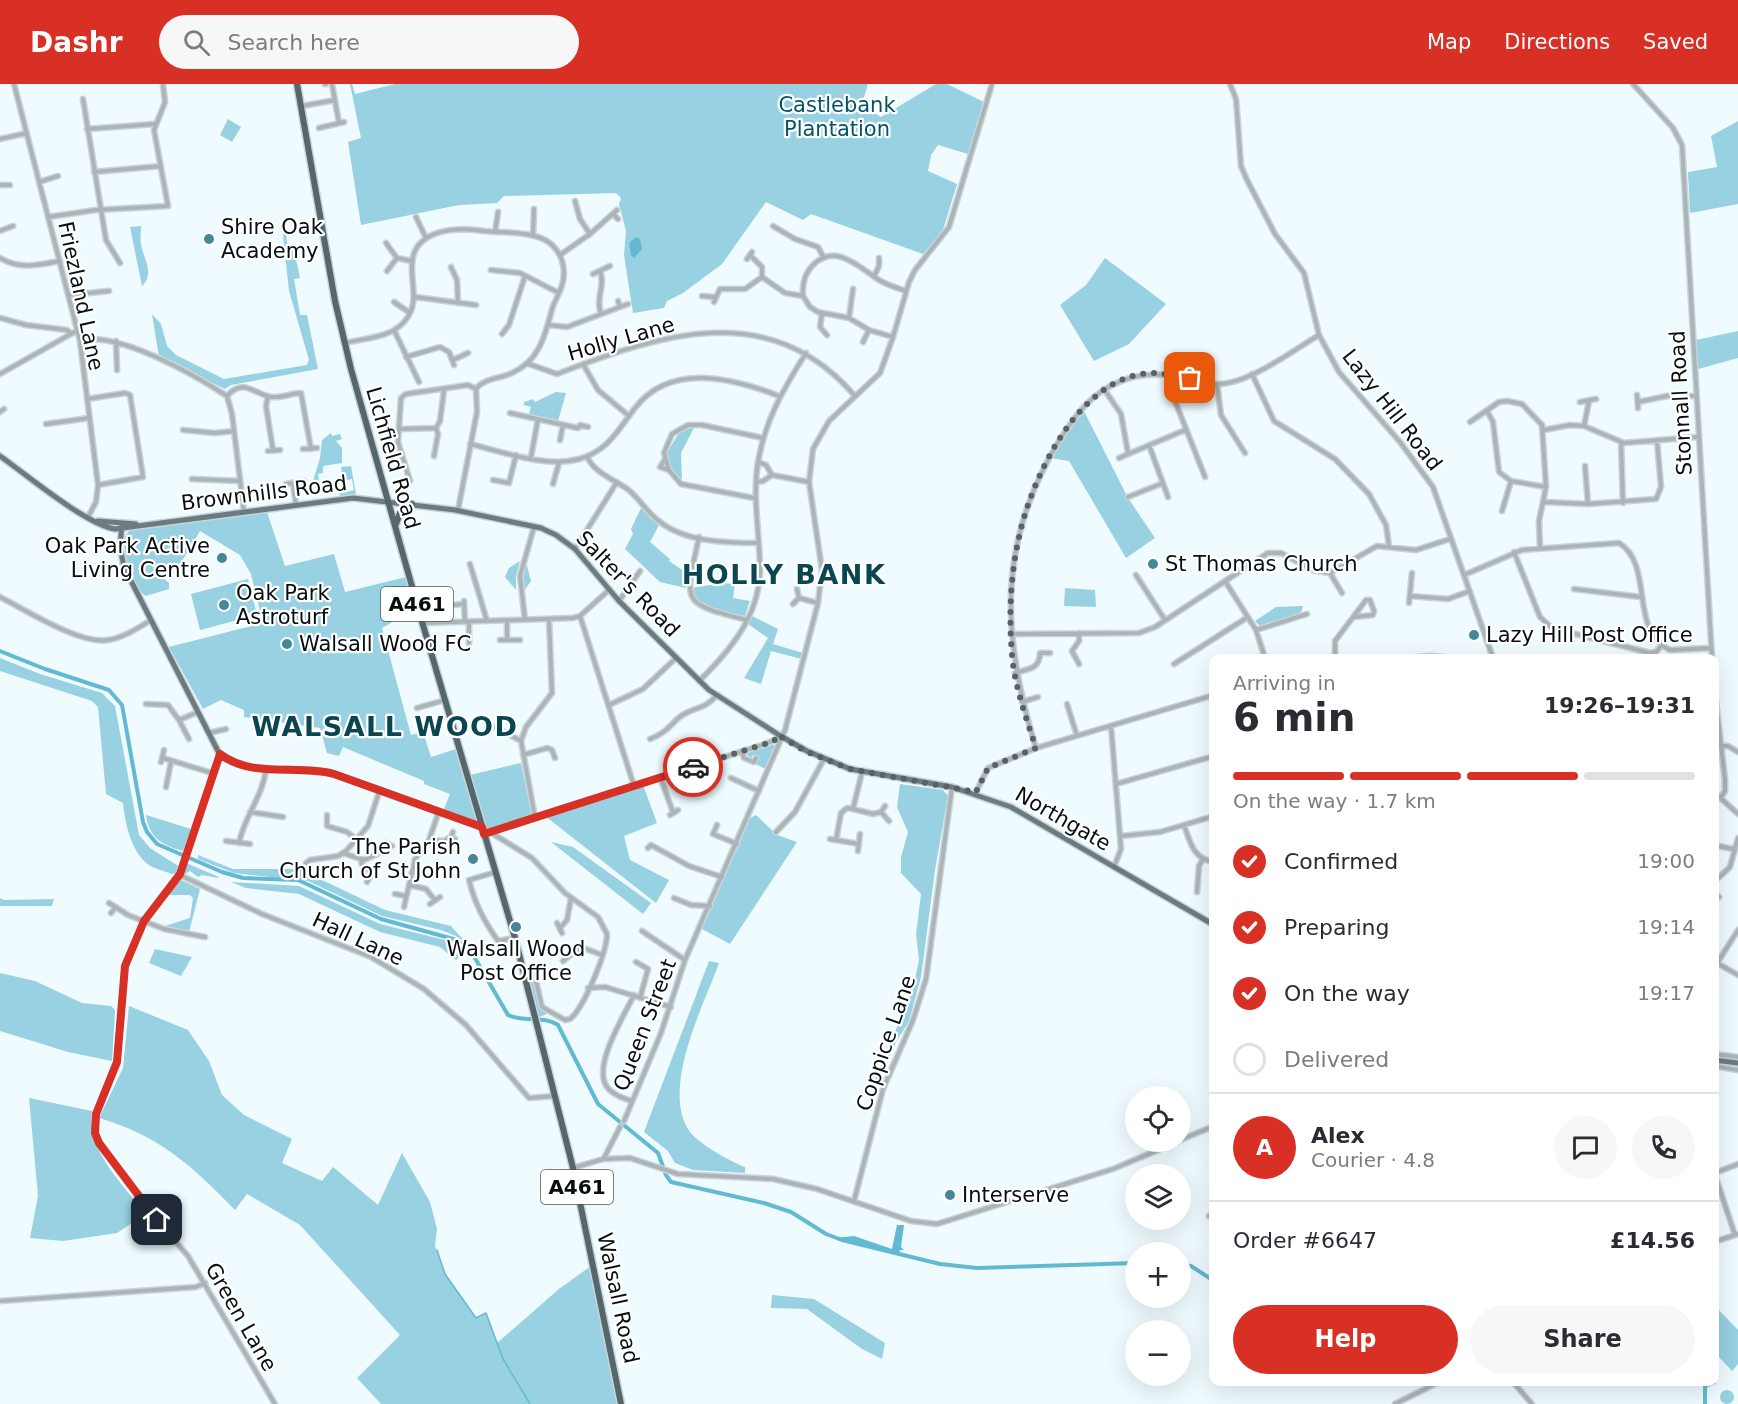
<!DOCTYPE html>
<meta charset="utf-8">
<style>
body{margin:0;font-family:"DejaVu Sans",sans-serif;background:#f7f7f7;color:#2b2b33;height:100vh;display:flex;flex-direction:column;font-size:22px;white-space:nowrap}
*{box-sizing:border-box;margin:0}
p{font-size:20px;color:#7c7c81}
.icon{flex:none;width:33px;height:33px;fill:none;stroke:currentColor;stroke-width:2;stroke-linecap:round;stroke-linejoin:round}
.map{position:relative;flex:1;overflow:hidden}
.side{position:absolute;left:1209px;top:570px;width:510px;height:732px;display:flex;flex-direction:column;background:#fff;border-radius:12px;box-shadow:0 6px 24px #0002}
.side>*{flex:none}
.tools{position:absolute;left:1125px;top:1002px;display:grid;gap:12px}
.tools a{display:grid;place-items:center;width:66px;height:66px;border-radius:50%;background:#fff;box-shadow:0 6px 24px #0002;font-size:30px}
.pin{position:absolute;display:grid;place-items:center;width:51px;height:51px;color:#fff;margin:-26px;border-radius:12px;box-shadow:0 3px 9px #0006}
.courier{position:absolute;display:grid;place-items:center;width:60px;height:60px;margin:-30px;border:4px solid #d93025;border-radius:50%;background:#fff;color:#222;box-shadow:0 2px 8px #0007}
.head em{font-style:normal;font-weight:700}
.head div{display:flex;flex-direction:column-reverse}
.head{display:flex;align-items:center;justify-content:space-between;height:102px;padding:0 24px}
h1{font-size:39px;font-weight:700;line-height:45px}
.bar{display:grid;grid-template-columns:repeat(4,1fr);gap:9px 6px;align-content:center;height:72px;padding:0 24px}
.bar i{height:8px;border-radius:4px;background:#e1e1e2}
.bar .active{background:#d93025}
.bar p{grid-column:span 4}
.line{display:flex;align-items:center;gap:15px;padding:0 24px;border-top:2px solid #e1e1e2}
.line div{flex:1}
.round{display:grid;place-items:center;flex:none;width:63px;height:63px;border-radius:32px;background:#f7f7f7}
ol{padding:0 24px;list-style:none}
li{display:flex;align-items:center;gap:18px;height:66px}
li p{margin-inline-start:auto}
li .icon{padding:6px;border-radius:50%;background:#d93025;color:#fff;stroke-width:4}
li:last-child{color:#7c7c81}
li i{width:33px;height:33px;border:3px solid #e1e1e2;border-radius:50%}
.action{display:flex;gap:12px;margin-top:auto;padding:12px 24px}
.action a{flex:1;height:69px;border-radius:36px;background:#d93025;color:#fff;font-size:24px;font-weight:700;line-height:69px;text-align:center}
.action a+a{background:#f7f7f7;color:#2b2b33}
header{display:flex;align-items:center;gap:36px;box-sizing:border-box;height:84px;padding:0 30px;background:#d93025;color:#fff}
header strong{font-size:28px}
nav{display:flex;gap:33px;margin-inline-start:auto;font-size:21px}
.search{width:420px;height:54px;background:#f7f7f7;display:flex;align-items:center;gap:15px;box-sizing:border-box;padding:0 21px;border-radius:33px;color:#7c7c81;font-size:22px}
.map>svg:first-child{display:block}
</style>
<header>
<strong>Dashr</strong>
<div class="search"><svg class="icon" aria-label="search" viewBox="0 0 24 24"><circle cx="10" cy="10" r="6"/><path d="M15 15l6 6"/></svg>Search here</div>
<nav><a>Map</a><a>Directions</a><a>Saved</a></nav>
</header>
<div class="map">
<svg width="1738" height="1320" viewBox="0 0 1738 1320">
<rect width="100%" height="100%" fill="#effbff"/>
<path fill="#97d1e2" d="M350 0H352L355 10 395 0H868L864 13 870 26 881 33 936 0H947L984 18 968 70 938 61 931 71 928 87 957 100 942 149 923 170 811 130 803 136 766 118 722 180 683 209 667 217 664 224 633 229 624 171 626 147 619 120 621 114 616 109 504 112 497 119 459 121 361 141 348 58 361 54Z
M228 35 241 43 232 58 220 51Z
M1738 37V120L1690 129 1688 88 1717 83 1711 52Z
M141 142C141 148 140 155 141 161 144 176 155 189 142 202L130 143Z
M282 142H285L288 166H294L300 194 294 195 300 231H307L318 285 231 301 225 305 159 273 152 230 161 240 167 262 176 271 224 295 307 281 309 276 289 207Z
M1105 174 1166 220 1129 260 1094 277 1060 221 1086 201Z
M1738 247V274L1698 285 1696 256Z
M556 308 566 309 558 337 529 330 531 323 524 321V318L533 315 535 318Z
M1083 325 1128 414 1155 454 1126 474 1069 377 1051 374Z
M695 342 681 369 682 398 671 386 667 369 680 347Z
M331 349 332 352 340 350 342 355 336 357 342 364V379L323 382V389L318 390 319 396 312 400 320 374 322 356Z
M351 382 356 410 340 412 338 405 345 404 346 408 354 406 352 395 343 397 341 383Z
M642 422 659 441 650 458 670 475 669 477 688 490 686 504 660 498 625 465 633 450 631 445Z
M267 428 285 482 334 470 345 508 406 493 417 529 395 532 391 539 382 544 411 651 423 648 431 673 456 665 479 741 444 725 450 710 424 700V697L343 663 339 672 327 669 320 644 244 633V626L221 616 203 625 169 563 263 539 251 490 240 471 200 447 179 482 171 481 163 494 169 499V505L146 512C130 503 122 470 125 452L130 446Z
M520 477 516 492V506L505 493 509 484Z
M526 478 531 497 524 507 522 493Z
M248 495 257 531 200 546 191 510Z
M722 499 735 500 733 514 750 517 745 532C726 528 697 527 691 504Z
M1065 504 1095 506 1096 523 1064 522Z
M1303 522 1301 529 1260 542 1255 537 1276 523Z
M752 532 778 545 773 560 803 569 802 575 771 567 761 600 744 594 768 554 748 540Z
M0 574 40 590 102 609 115 622 139 751 150 764 178 782 176 789 172 790C165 787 155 785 149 781 131 768 125 739 123 719L106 710 98 623 92 617 0 587Z
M771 660 776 662 766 685 755 680 758 673 753 671 751 674 745 669Z
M521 679 532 732 485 747 470 691Z
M900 700 943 706 948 712 935 786 921 893 909 937 896 958 878 1000H873L913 905 919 876 916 850 921 810 901 789V773L908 748 897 723Z
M643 701 657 739 624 752 630 776 669 796 656 819 545 732Z
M146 731 191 745 183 767C162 761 149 754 146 731Z
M756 731 777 751 797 758 730 860 702 845 750 734Z
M551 758 573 763 651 819 643 830Z
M198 771 233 785H299L385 826 451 842 467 860 456 852 441 846 382 832 308 797 234 789 198 775Z
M186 779 219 793V794L202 791 198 793 190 787 184 791Z
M181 796 200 805 189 848 162 843 190 834 193 814 190 811H167Z
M231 798 299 802 380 840 449 857 465 868 456 876 440 863 380 848 299 810 246 804Z
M0 814 4 816 54 815 52 822H0Z
M155 865 192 873 181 892 149 879Z
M709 877 719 879C703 923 662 1002 688 1045 695 1058 731 1078 745 1083V1089L693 1086 675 1079 668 1067 644 1048Z
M526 887H532L541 925 547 930 539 933Z
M0 889 35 897 82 919 111 922 115 926 112 977 68 968 0 947Z
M129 922 188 946 209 977 222 1011 244 1031 292 1055 282 1079 322 1097 333 1083 378 1121 402 1069 430 1118 437 1145 435 1162 445 1190 476 1234 486 1229 497 1259 559 1205 591 1182 617 1320H381L357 1294 400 1251 300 1141 247 1110 235 1126C191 1081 160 1052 99 1034L123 984Z
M29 1014 92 1027C86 1067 123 1099 145 1130L117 1149 63 1157 30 1154 38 1112Z
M772 1211 814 1215 885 1259 882 1275 862 1265 807 1225 771 1224Z
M1718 1225 1738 1246V1280L1732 1287 1715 1269V1229Z
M1720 1313a7 7 0 1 1 14 0a7 7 0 1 1-14 0Z"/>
<path fill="#62bad2" d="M636 153 640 155 642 165 634 174 631 171 629 159Z
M897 1141H904L901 1163 904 1166H900L899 1171 835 1154 854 1152 892 1165Z"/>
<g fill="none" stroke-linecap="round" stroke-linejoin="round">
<path stroke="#62bad2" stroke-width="1.5" d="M437 1166 445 1190 476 1234 486 1229 503 1275 530 1320
M1706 1303 1715 1299"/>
<path stroke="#62bad2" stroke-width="4" d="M0 567 45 585 109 606 122 621 143 738 147 748 157 760 222 788 243 794 298 796 381 835 457 856 472 869 508 931C524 939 544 931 558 941L598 1020 658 1069 666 1091 671 1098 764 1119 791 1128 826 1150 842 1156 940 1180 977 1184 1136 1179
M1180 1180 1191 1182 1214 1197
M1705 1320V1298"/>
<defs>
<path id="minor" d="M14 0 80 257 98 401 96 418 88 433
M325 0H326
M332 0 339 39
M1230 0 1236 15 1241 82 1247 96 1275 150 1304 189 1319 251 1339 288 1400 358 1433 403 1493 574
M1633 0 1673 44 1682 61 1712 574
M83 15 106 156 120 179
M302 22 335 16
M319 44 344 38
M87 45 155 40
M0 55 27 49
M94 88 161 82
M39 98 58 92
M0 101H10
M575 117 580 135 590 150
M613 130 618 135
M48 133 96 126 168 122 154 46 165 18 163 0
M416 133 426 154
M773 142 795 155 818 163 824 174
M0 147 13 142
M495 148 498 128
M533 152 534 125
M386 159 397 174 412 177
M560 171 590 150 617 126
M751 172 762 183V193L785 209 803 212
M0 174C19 186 39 181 60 177
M747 175 752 168
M451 183 457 196 458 219
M491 186 520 189 559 209
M387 187 397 174
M600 187C606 202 595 213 601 230
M593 190 610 182
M874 192 879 182V174
M68 211 109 207
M702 212 714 213
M415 213 476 221
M618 217 620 223
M394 218 410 229
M714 218 720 205H745L762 193
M822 229 820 243 827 251
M0 234 26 241 67 246 71 250
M849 234 853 205
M549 241 567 243 628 220
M394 246 419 298
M502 250 509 241 525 192
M893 253 869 246 849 234 818 228 810 223 803 212C802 201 805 189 813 181 836 158 860 184 879 196 887 201 897 204 906 207
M80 257C116 246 195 291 227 312L232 330 244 428
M116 257 117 286
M863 258 869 246
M345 259C365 254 390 254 404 238 420 220 411 202 412 181 413 144 458 143 484 147 503 149 530 147 547 157 562 167 567 185 562 201 560 208 556 215 553 222 545 250 541 276 512 289 500 295 484 294 476 305
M406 273 440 263 449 268 454 281
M453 276 468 269
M529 280 557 290C661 250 770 213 855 312
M583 280 598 306 629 332
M0 290 78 246
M1252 290 1274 337 1335 375 1369 410 1386 441 1389 462
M1174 292 1175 317 1205 393
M1217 300 1221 331 1245 369
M1104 305 1121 330 1128 369
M1637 311 1638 324
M227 312C244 292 256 312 272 313 282 314 292 309 301 309L311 365
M268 312 266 322 273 366
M87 315 125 309 130 311 143 393 98 401
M1580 318 1596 315
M1638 318 1667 312H1695
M1487 327 1493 338 1499 388 1511 397 1546 403
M0 328 4 325
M510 329 578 344 580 341 588 343
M1470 338 1499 318 1507 317 1522 320 1542 341 1546 403 1539 437 1540 464
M46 340 89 334
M1584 342 1589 317
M399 345 436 344 440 337 444 306
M183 346 215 349 234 347
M1544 346 1570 341 1584 342 1624 359 1697 353
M560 356 563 341
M1621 359 1623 419
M470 360C504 368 545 384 579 375 608 367 618 346 635 324 670 278 733 294 779 312
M1149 361 1168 413
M303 365 317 364
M268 367 280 366
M434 372 438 350 436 344
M587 372C592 387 614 396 626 404 639 413 646 428 659 437 684 458 727 459 758 459
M531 373 538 335
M1119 374 1185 346
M665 375 660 383 669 386
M758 378 766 381 772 391
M1585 382 1588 420
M192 395 240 397
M493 396 509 399 516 371
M410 397 398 358 401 314 406 310 468 301 476 305
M756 398 763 397 772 391 809 398
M293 399 296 421
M286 400 304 397
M553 400 559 379
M1128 413 1163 399
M754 414 681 400 669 386 664 369 672 350 688 341H702L763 354
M1544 418 1588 420 1656 415 1661 403 1657 356
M458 426 477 328 476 305
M1502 427 1511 397
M699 453C685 519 679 519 747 536
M575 465 617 398
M1514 468 1540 533 1552 544 1650 569 1656 568 1661 562
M470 480 487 537
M1330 489 1342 509
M1136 491 1165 536
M1464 491 1522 466 1619 459C1655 481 1628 547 1670 566L1711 564
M1225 497 1256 546 1265 574
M1574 505 1641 513
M1410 512 1448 515 1470 507
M0 513C26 526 80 561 108 556 123 554 138 544 151 536
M799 514 818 519
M464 517 465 538
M619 517 640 487
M1409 519 1412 489
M793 520 799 514 797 505
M453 521 462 520
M580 532 634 702
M525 536 520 492 534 443
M469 538V559
M507 538V556
M423 539 573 534 580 532 609 506
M1256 546 1307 530
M1011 550 1139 549 1155 543 1268 469H1281L1312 486 1330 489 1377 462 1416 466 1450 455
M500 556H520
M1335 574V557L1366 516H1370L1374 527 1373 531 1354 533
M1407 574 1430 572 1453 574
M1079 580 1072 567 1079 557V549
M1174 580 1248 533
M1015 589C1028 585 1040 585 1040 569H1050
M699 597C730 567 759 532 760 487 760 450 752 415 758 378 765 336 784 304 806 269
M1714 601 1725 696V707L1721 713
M1022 618 1038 613
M146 620 168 621 179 636 198 628
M1067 620 1077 652
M609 621 643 605 676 574
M417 624 445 616
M179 636 189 655
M1111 642 1121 765 1114 783
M495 643 521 657
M209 649 226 645
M650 655C671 647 672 636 686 629 698 623 707 623 716 612
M1721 662H1728L1738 668
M1036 664C1002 554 996 460 1059 357 1075 332 1091 309 1119 298 1147 286 1171 291 1199 296 1205 297 1212 300 1217 300 1249 300 1292 267 1319 251
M742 667 744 674 754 678 756 674
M220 671 180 791 144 837 125 882 117 978 96 1030 95 1049 99 1059 157 1136 188 1172 275 1320
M523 671 547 664 552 666 555 674
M163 674 212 689
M161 678 164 666
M660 693 673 728
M731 694 759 707
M1116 700 1214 672
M166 703 171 678
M976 708 988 684 1036 664 1214 611
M1714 708 1738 730
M853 725 873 730 881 728 889 737
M250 728 283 733
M881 728 885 722
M327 731V742L347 748 355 754
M670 731 678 726
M535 734 521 657 526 643 552 609 549 535
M717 741 713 750 737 760
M1184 741C1190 758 1193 775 1214 778
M453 748 451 753 455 755
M490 748 532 774 565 809 598 833 607 850C607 868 584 924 570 935L565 936 542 923 533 885H523
M490 748 765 660 775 656 779 651
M776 748 795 728 824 675
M1121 752 1160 748 1214 732
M830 755 859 760
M429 756 444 757 451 753
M836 756 841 729 847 724 853 725 862 688
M226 757 250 760
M239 759C244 733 263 712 266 685
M1714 761 1733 765
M648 764 651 761 689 782 722 793
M858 767 860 750
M343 769 364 776 377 770 386 759 392 762
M361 776 362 781 372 789 367 798
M306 779 310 776 338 772 346 767 368 742 380 705
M496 788 469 796C475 820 484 837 498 857L514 854
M180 791 262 830 371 873 424 905 466 941 529 1014 555 1012
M1714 798 1730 783 1738 754
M410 801 426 805 434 815
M1197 808 1199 782 1203 775
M1714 808 1719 813
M395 810 406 812
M674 814 691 821 710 822
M109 819 128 831 164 845 205 853
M430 820 440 813
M404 823 415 775 429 756 439 727
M111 829 116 823
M557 839 562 849
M561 843 567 836 571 814
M642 847 685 876
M1714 871 1720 874
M563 877 581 863 602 871
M636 878 648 885 640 914
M1717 879 1738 891
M1714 884 1738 846
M588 904 605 903 671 923
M1714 970 1738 973
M1714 982 1738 986
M632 1017C623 1014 613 1011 607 1003 592 982 624 932 634 911
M624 1037 661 949 685 876 785 646 818 519 822 486 809 398 813 365 829 337 880 289 893 253 909 198 915 186 949 143 992 0
M1180 1056 1214 1042
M604 1074 620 1043
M573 1084 603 1075 630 1074 678 1090 773 1095 817 1105 911 1137 937 1140 1113 1085 1177 1058
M1714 1088 1735 1151
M1715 1089 1738 1080
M854 1117 883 1005 913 936 926 895 952 703
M1209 1132 1214 1129
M1714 1158 1738 1150
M0 1217 196 1203 205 1199
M1513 1298 1532 1320
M1395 1320 1439 1298"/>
<path id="major" d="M0 372C27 391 85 440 115 445L353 414 455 426 541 444 556 451 575 465 619 517 709 606 779 651 807 667 850 685 952 703 1011 723 1214 841
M98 437 136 440
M122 440 120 463 124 483 220 671C253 694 297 680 334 690L482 743
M1714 976 1738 979"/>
<path id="highway" d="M297 0 335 217 351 285 418 524 515 854 573 1084 621 1320
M396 440 400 429 412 420"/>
</defs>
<use href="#minor" stroke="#cad5d9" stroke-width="7"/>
<use href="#major" stroke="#cad5d9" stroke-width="8"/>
<use href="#highway" stroke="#cad5d9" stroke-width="9"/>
<use href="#minor" stroke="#acb4b7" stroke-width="4"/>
<use href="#major" stroke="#6c7b80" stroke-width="5"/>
<use href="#highway" stroke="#56676c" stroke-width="6"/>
</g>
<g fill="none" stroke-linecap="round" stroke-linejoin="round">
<path stroke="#586164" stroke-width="6" stroke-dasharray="0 10.8" d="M693 683 774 657 778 651 807 668 850 685 976 708 988 684 1036 664C1026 634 1015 603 1012 572 1009 534 1010 496 1018 458 1030 396 1079 289 1154 289 1166 289 1178 293 1190 294"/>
<path stroke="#d93025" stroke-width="8" d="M157 1136 99 1059 95 1049 96 1030 117 978 125 882 144 837 180 790 220 670C253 695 297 680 334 690L482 743 484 750 693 683"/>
</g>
<g fill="#458698" stroke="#fff" stroke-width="2">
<circle cx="209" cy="155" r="6"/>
<circle cx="222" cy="474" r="6"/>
<circle cx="1153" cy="480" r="6"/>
<circle cx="224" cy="521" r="6"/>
<circle cx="1474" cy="551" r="6"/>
<circle cx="287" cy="560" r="6"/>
<circle cx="473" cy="775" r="6"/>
<circle cx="516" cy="843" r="6"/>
<circle cx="950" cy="1111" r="6"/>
</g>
<g text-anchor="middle" stroke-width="4.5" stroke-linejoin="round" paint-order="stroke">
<g fill="#fff" stroke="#515658" stroke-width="1.5">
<rect x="381" y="503" width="72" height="34" rx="4.5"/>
<rect x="541" y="1086" width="72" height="34" rx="4.5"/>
</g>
<g font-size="20" font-weight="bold" fill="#070e10">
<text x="417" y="527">A461</text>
<text x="577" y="1110">A461</text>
</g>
<g font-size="21" fill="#035464" stroke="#fff">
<text x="837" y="28">Castlebank<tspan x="837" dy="24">Plantation</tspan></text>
</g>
<g font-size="21" fill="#070e10" stroke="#fff" text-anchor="start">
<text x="221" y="150">Shire Oak<tspan x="221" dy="24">Academy</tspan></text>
<text x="210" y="469" text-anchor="end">Oak Park Active<tspan x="210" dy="24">Living Centre</tspan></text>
<text x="1165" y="487">St Thomas Church</text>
<text x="236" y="516">Oak Park<tspan x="236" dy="24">Astroturf</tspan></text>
<text x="1486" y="558">Lazy Hill Post Office</text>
<text x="299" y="567">Walsall Wood FC</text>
<text x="461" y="770" text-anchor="end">The Parish<tspan x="461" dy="24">Church of St John</tspan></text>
<text x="516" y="872" text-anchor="middle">Walsall Wood<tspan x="516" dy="24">Post Office</tspan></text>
<text x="962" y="1118">Interserve</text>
</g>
<g font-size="21" fill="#070e10" stroke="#fff">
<text transform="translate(81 212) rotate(78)" y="7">Friezland Lane</text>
<text transform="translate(621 255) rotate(-16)" y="7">Holly Lane</text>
<text transform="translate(1681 319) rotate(-93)" y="7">Stonnall Road</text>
<text transform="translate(1392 326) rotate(52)" y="7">Lazy Hill Road</text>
<text transform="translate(393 374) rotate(74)" y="7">Lichfield Road</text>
<text transform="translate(264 409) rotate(-7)" y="7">Brownhills Road</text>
<text transform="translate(628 500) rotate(46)" y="7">Salter's Road</text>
<text transform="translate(1063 735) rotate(30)" y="7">Northgate</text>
<text transform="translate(358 855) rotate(25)" y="7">Hall Lane</text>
<text transform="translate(645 941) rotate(-69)" y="7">Queen Street</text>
<text transform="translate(886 959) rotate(-71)" y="7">Coppice Lane</text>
<text transform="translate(618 1214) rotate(78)" y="7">Walsall Road</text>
<text transform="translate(241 1233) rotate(60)" y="7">Green Lane</text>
</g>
<g font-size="27" font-weight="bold" letter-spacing="1.5" fill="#0a4552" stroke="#fff">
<text x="784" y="500">HOLLY BANK</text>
<text x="385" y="652">WALSALL WOOD</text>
</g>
</g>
</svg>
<div class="tools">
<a><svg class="icon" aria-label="locate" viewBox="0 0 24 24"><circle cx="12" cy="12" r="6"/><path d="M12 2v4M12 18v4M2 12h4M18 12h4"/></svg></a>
<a><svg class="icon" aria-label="layers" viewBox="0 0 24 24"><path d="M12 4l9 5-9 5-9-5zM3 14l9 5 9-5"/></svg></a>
<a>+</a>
<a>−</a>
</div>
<div class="pin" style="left:1190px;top:294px;background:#ea580c"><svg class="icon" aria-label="bag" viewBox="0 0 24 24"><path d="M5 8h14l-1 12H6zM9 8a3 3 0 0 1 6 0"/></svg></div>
<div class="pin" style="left:157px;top:1136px;background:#1f2937"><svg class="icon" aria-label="home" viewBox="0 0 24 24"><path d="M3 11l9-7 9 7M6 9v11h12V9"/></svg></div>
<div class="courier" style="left:693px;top:683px"><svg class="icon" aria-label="car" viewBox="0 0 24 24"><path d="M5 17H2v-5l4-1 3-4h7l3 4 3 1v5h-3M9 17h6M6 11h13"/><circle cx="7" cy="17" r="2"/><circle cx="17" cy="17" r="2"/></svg></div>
<section class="side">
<div class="head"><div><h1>6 min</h1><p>Arriving in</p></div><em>19:26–19:31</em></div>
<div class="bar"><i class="active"></i><i class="active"></i><i class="active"></i><i></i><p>On the way · 1.7 km</p></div>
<ol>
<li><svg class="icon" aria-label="check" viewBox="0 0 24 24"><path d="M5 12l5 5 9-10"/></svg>Confirmed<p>19:00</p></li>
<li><svg class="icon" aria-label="check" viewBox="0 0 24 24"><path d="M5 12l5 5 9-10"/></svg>Preparing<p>19:14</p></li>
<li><svg class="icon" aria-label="check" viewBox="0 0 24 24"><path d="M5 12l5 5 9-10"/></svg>On the way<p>19:17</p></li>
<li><i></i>Delivered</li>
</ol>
<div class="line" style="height:108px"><b class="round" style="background:#d93025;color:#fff">A</b><div><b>Alex</b><p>Courier · 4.8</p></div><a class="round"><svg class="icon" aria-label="chat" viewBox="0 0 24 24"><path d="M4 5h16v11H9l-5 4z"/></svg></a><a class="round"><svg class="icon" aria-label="phone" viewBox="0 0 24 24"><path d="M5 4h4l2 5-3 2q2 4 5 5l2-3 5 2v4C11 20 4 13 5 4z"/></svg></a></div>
<div class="line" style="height:78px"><div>Order #6647</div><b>£14.56</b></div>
<div class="action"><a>Help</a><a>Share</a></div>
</section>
</div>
